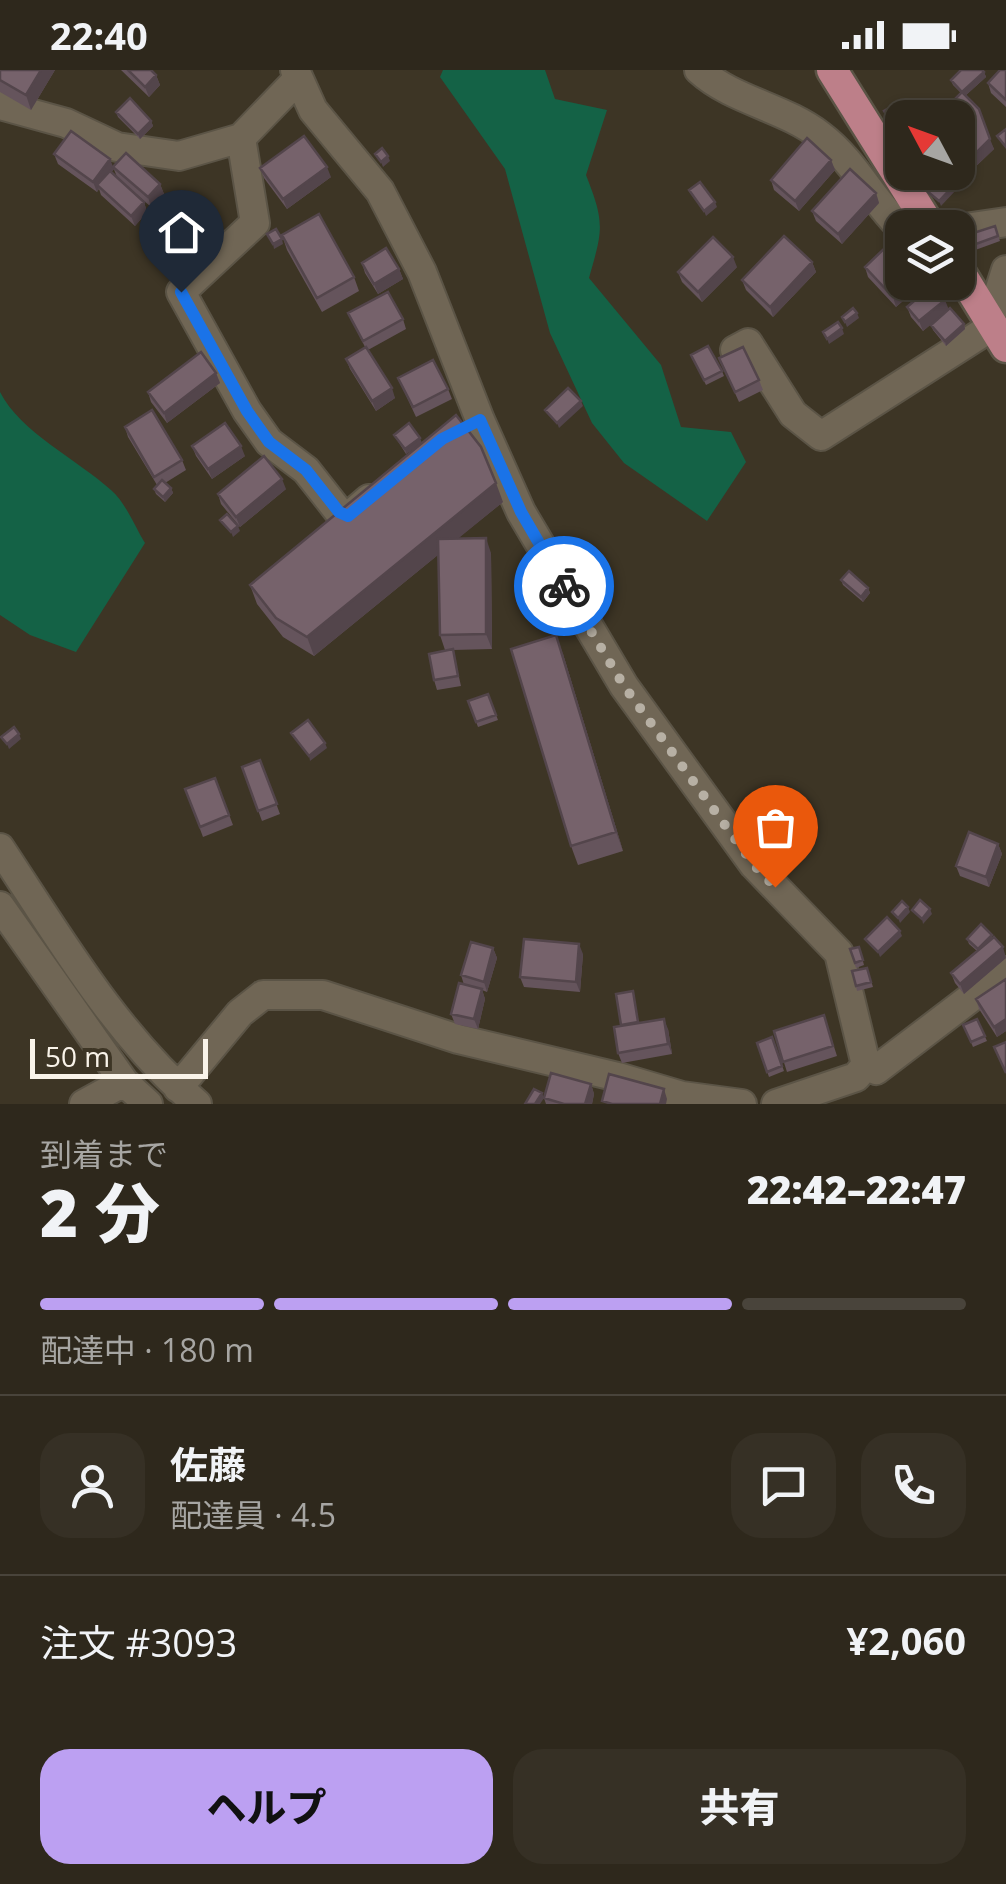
<!DOCTYPE html>
<html lang="ja">
<meta charset="utf-8">
<style>
body{margin:0;font-family:"Open Sans","Noto Sans JP",sans-serif;background:#363025;color:#f1f3f6;height:100vh;display:flex;flex-direction:column;font-size:38px;white-space:nowrap}
*{box-sizing:border-box;margin:0}
p{font-size:32px;color:#a7a6a3}
.icon{flex:none;width:55px;height:55px;fill:none;stroke:currentColor;stroke-width:2;stroke-linecap:round;stroke-linejoin:round}
.map{position:relative;height:1034px;overflow:hidden}
.details{display:flex;flex-direction:column;background:#2e281c;flex:1}
.details>*{flex:none}
.needle{width:65px;rotate:311deg}
.buttons{position:absolute;left:885px;top:30px;display:grid;gap:20px}
.buttons a{display:grid;place-items:center;width:90px;height:90px;border-radius:20px;background:#2e281c;box-shadow:0 2px 8px #0004,0 0 0 2px #49443b;font-size:50px}
.scale{position:absolute;left:30px;bottom:25px;width:178px;box-sizing:border-box;padding-left:10px;border:5px solid #f9f3e9;border-top:0;font-size:28px;line-height:35px;white-space:nowrap;color:#f9f3e9;-webkit-text-stroke:8px #3d3525;paint-order:stroke}
.pin{position:absolute;display:grid;place-items:center;width:85px;height:85px;color:#fff;margin:-102px -42px;border-radius:50% 50% 50% 0;rotate:-45deg;box-shadow:0 0 10px #0007}
.pin .icon{rotate:45deg}
.courier{position:absolute;display:grid;place-items:center;width:100px;height:100px;margin:-50px;border:8px solid #1a73e8;border-radius:50%;background:#fff;color:#222;box-shadow:0 2px 12px #0007}
.headline em{font-style:normal;font-weight:800}
.headline div{display:flex;flex-direction:column-reverse}
.headline{display:flex;align-items:center;justify-content:space-between;height:170px;padding:0 40px}
h1{font-size:65px;font-weight:800;line-height:75px}
.bar{display:grid;grid-template-columns:repeat(4,1fr);gap:15px 10px;align-content:center;height:120px;padding:0 40px}
.bar i{height:12px;border-radius:8px;background:#49443b}
.bar .on{background:#bca0f2}
.bar p{grid-column:span 4}
.line{display:flex;align-items:center;gap:25px;padding:0 40px;border-top:2px solid #49443b}
.line div{flex:1}
.round{display:grid;place-items:center;flex:none;width:105px;height:105px;border-radius:30px;background:#363025}
.cta{display:flex;gap:20px;margin-top:auto;padding:20px 40px}
.cta a{flex:1;height:115px;border-radius:30px;background:#bca0f2;color:#111;font-size:40px;font-weight:800;line-height:115px;text-align:center}
.cta a+a{background:#363025;color:#f1f3f6}
.status{display:flex;justify-content:space-between;align-items:center;height:70px;padding:0 50px;background:#2e281c;direction:ltr}
.status svg{height:28px;fill:currentColor}
.map>svg:first-child{display:block}
</style>
<div class="status"><b>22:40</b><svg viewBox="0 0 49 12"><path d="M0 12V9h3v3zM5 12V6h3v6zM10 12V3h3v9zM15 12V0h3v12zM26 1h20v11H26zM47 4h2v5h-2z"/></svg></div>
<div class="map">
<svg width="1006" height="1034" viewBox="0 0 1006 1034">
<rect width="100%" height="100%" fill="#3d3525"/>
<path fill="#146246" d="M443 0H545L555 29 607 40 586 105C605 153 603 159 589 208L661 295 681 357 731 362 746 392 707 451 624 393 592 353 550 263 505 99 440 7Z
M0 322C20 362 78 390 111 420 126 433 135 457 145 473L76 582 30 565 0 545Z"/>
<g fill="none" stroke-linecap="round" stroke-linejoin="round">
<defs>
<path id="minor" d="M295 0 313 40 380 121 422 202 480 350 521 442 624 616 754 795 839 883 866 995 876 1000 1006 901
M699 0C733 31 784 37 821 66 854 91 873 131 902 159
M0 35 66 53 117 77 179 86 241 68 298 9
M241 68 255 153 181 222 247 341 269 372 306 400 339 442 348 447 369 429
M958 159 1006 152
M990 250 1006 200
M735 280 748 273 793 344 821 366 993 256
M0 778C59 867 115 964 197 1034
M0 836 124 1012 148 1034
M178 1018 240 943 263 925H323L458 969 618 1007 682 1026 742 1034
M84 1034 124 1012
M776 1034 856 1007 866 995"/>
<path id="major" d="M832 0 931 158
M958 199 1006 277"/>
</defs>
<use href="#minor" stroke="#5b5446" stroke-width="32"/>
<use href="#major" stroke="#5b5446" stroke-width="35"/>
<use href="#minor" stroke="#706655" stroke-width="28"/>
<use href="#major" stroke="#bd7f89" stroke-width="30"/>
</g>
<path fill="#65545c" d="M0 0H55L31 40 0 22Z
M121 0H151L156 5 160 15 149 27Z
M1006 0V37L991 23 988 13Z
M984 2 986 7 966 25 994 79 971 101 958 87V48L961 23 953 15 951 10Z
M116 42 151 51 153 56 140 69 118 47Z
M54 84 114 99 111 102 144 132 147 142 135 156 101 125 99 119 97 122 58 94Z
M831 90 835 100 799 141 774 120 771 110Z
M113 97 160 114 164 124 151 137 117 107Z
M260 98 331 107 287 139 264 108Z
M876 123 879 133 842 174 816 151 812 141Z
M995 156 1000 171 967 183 961 167Z
M282 165 354 207 359 221 322 242 287 180Z
M812 192 816 202 773 247 746 220 742 210Z
M362 193 399 199 403 209 378 224 365 203Z
M737 197 702 232 682 212 678 202Z
M865 197 920 216 896 237 868 207Z
M907 237 949 239 964 254 965 259 946 276 933 260 931 255 937 249 923 261 911 247Z
M348 243 403 249 406 259 368 280 395 328 376 341 350 299 346 289 365 277Z
M691 285 722 301 724 306 706 315Z
M719 288 759 310 763 320 739 332Z
M216 303 220 313 167 353 151 332 148 322Z
M398 308 448 319 452 329 416 347Z
M125 357 182 390 186 400 165 413 171 418 173 423 165 432 156 424 154 419 157 415 128 367Z
M394 365 422 373 503 432 458 468 491 483 492 579 453 580 461 616 437 620 434 610 452 580H445L440 565 439 484 314 586 283 567 257 534 250 515 421 374 406 384Z
M192 376 245 386 212 409 196 386Z
M286 419 240 457 221 434 218 424Z
M841 510 868 518 870 523 863 532 843 515Z
M563 584 623 781 578 795 571 776Z
M488 624 498 650 478 657 468 631Z
M260 690 280 744 262 751 242 697Z
M215 708 233 755 203 767 185 719Z
M998 774 1002 784 989 817 960 806 956 796Z
M993 867 1006 888 964 924 955 913 951 903 977 881 969 874 967 869Z
M859 877 864 895 856 898 850 879Z
M493 878 497 888 487 922 482 920 485 929 478 959 455 954 451 944 464 915 461 905Z
M583 884 580 922 524 917 520 907Z
M867 898 873 917 857 921 856 916Z
M1006 909V961L997 967 979 939 976 929Z
M633 921 639 953 668 959 672 984 622 993 618 983 621 956Z
M824 945 837 986 787 1002 774 961Z
M977 949 987 971 973 977 963 955Z
M772 967 784 1001 769 1007 757 973Z
M591 1014 594 1024 592 1034H546L544 1028Z"/>
<path fill="#53454b" d="M41 0H55L31 40 26 25Z
M984 2 986 7 964 27 962 22Z
M156 5 160 15 149 27 145 17Z
M897 45 899 50 892 55 890 50Z
M151 51 153 56 140 69 138 64Z
M990 69 994 79 971 101 968 91Z
M388 86 390 91 383 97 381 92Z
M110 89 114 99 100 118 97 115 99 119 97 122 93 112Z
M831 90 835 100 799 141 795 131Z
M327 97 331 107 287 139 283 129Z
M160 114 164 124 151 137 148 127Z
M955 114 957 119 941 136 939 131Z
M876 123 879 133 842 174 838 164Z
M144 132 147 142 135 156 131 146Z
M715 132 717 137 706 146 704 141Z
M282 169 283 174 274 179 273 174Z
M733 187 737 197 702 232 698 222Z
M812 192 816 202 773 247 770 237Z
M399 199 403 209 378 224 374 214Z
M909 212H919L920 216 896 237 893 227Z
M945 230 949 240 923 261 919 251Z
M857 243 859 248 847 257 845 252Z
M964 254 965 259 946 276 945 271Z
M842 258 844 264 829 274 827 269Z
M216 303 220 313 167 353 164 343Z
M392 318 395 328 376 341 372 331Z
M581 331 583 336 559 358 557 353Z
M420 368 422 373 406 384 405 379Z
M241 376 245 386 212 409 208 399Z
M282 409 286 419 240 457 236 447Z
M496 413 503 432 314 586 307 567Z
M171 418 173 423 165 432 163 427Z
M238 456 240 461 233 467 231 462Z
M486 468 491 483 492 579 486 564Z
M868 518 870 523 863 532 861 527Z
M556 565 563 584 623 781 616 762Z
M19 664 21 669 9 679 7 674Z
M325 673 327 678 310 691 309 686Z
M998 774 1002 784 989 817 986 807Z
M908 837 910 842 900 853 898 848Z
M930 839 932 844 923 854 922 849Z
M900 861 902 866 880 887 878 882Z
M579 874 583 884 580 922 576 912Z
M1003 877 1006 888 964 924 960 914Z
M493 878 497 888 487 922 484 912Z
M482 919 485 929 478 959 474 949Z
M664 949 668 959 672 984 668 974Z
M1006 949V961L997 967 994 957Z
M591 1014 594 1024 592 1034H585Z
M664 1019 667 1029 666 1034H660Z
M542 1023 544 1028 540 1034H535Z"/>
<path fill="#76626b" stroke="#53454b" stroke-width="2.5" d="M0 0H41L26 25 0 10Z
M128 0H151L156 5 145 17Z
M961 0H982L984 2 962 22 951 10Z
M1000 0H1006V30L988 13Z
M962 22 979 39 990 69 968 91 958 81V48H936Z
M130 28 151 51 138 64 116 42Z
M891 37 897 45 890 50 884 41Z
M1006 59V77L997 66Z
M71 61 110 89 93 112 54 84Z
M304 66 327 97 283 129 260 98Z
M807 68 831 90 795 131 771 110Z
M382 78 388 86 381 92 375 84Z
M126 83 160 114 148 127 113 97Z
M850 99 876 123 838 164 812 141Z
M110 101 144 132 131 146 97 115Z
M943 103 955 114 939 131 927 121Z
M700 112 715 132 704 141 689 120Z
M319 144 354 207 317 228 282 165Z
M995 156 998 166 965 178 961 167Z
M276 159 282 169 273 174 267 164Z
M784 166 812 192 770 237 742 210Z
M713 167 733 187 698 222 678 202Z
M888 175 902 191V212H909L893 227 865 197Z
M386 178 399 199 374 214 362 193Z
M933 215 945 230 919 251 907 237Z
M388 222 403 249 363 271 348 243Z
M853 238 857 243 845 252 842 247Z
M950 238 964 254 945 271 931 255Z
M838 252 842 258 827 269 823 262Z
M708 276 722 301 704 310 691 285Z
M366 277 392 318 372 331 346 289Z
M743 277 759 310 735 322 719 288Z
M201 282 216 303 164 343 148 322Z
M433 290 448 319 413 337 398 308Z
M568 318 581 331 557 353 545 340Z
M152 340 182 390 154 407 125 357Z
M456 345 481 377 496 413 307 567 276 548 250 515Z
M225 353 241 376 208 399 192 376Z
M409 353 420 368 405 379 394 365Z
M264 386 282 409 236 447 218 424Z
M162 410 171 418 163 427 154 419Z
M227 444 238 456 231 462 220 450Z
M486 468V564L440 565 438 469Z
M849 501 868 518 861 527 841 510Z
M556 565 616 762 571 776 511 579Z
M453 579 458 606 434 610 429 584Z
M488 624 496 645 476 652 468 631Z
M308 650 325 673 309 686 291 663Z
M14 657 19 664 7 674 1 667Z
M260 690 277 734 258 741 242 697Z
M215 708 229 745 200 757 185 719Z
M969 762 998 774 986 807 956 796Z
M920 830 930 839 922 849 912 840Z
M902 831 908 837 898 848 892 842Z
M887 847 900 861 878 882 865 869Z
M981 854 992 865 978 879 967 869Z
M994 867 1003 877 960 914 951 903Z
M524 869 579 874 576 912 520 907Z
M471 872 493 878 484 912 461 905Z
M859 877 863 890 855 893 850 879Z
M867 898 871 912 856 916 852 901Z
M1006 909V949L994 957 976 929Z
M459 913 482 919 474 949 451 944Z
M633 921 638 952 621 955 616 924Z
M824 945 833 976 783 992 774 961Z
M664 949 668 974 618 983 614 957Z
M977 949 985 966 971 972 963 955Z
M772 967 782 996 767 1002 757 973Z
M1006 972V1003L994 977Z
M551 1003 591 1014 585 1034H564L544 1028Z
M609 1004 664 1019 660 1034H612L602 1031Z
M534 1019 542 1023 535 1034H525Z"/>
<g fill="none" stroke-linecap="round" stroke-linejoin="round">
<path stroke="#b7b0a4" stroke-width="10" stroke-dasharray="0 18" d="M564 516 624 616 754 795 775 817"/>
<path stroke="#1a73e8" stroke-width="12" d="M181 222 247 341 269 372 306 400 339 442 348 446 442 369 480 350 521 442 564 516"/>
</g>
</svg>
<div class="buttons">
<a><svg class="needle" viewBox="-14 -14 28 28"><path d="M0-13l5 13h-10z" fill="#e53935"/><path d="M0 13l5-13h-10z" fill="#a7a6a3"/></svg></a>
<a><svg class="icon" aria-label="layers" viewBox="0 0 24 24"><path d="M12 4l9 5-9 5-9-5zM3 14l9 5 9-5"/></svg></a>
</div>
<div class="scale">50 m</div>
<div class="pin" style="left:775px;top:817px;background:#ea580c"><svg class="icon" aria-label="bag" viewBox="0 0 24 24"><path d="M5 8h14l-1 12H6zM9 8a3 3 0 0 1 6 0"/></svg></div>
<div class="pin" style="left:181px;top:222px;background:#1f2937"><svg class="icon" aria-label="home" viewBox="0 0 24 24"><path d="M3 11l9-7 9 7M6 9v11h12V9"/></svg></div>
<div class="courier" style="left:564px;top:516px"><svg class="icon" aria-label="bike" viewBox="0 0 24 24"><circle cx="6" cy="16" r="4"/><circle cx="18" cy="16" r="4"/><path d="M6 16l4-8h5l3 8M10 8l3 8H6M13 5h3"/></svg></div>
</div>
<section class="details">
<div class="headline"><div><h1>2 分</h1><p>到着まで</p></div><em>22:42–22:47</em></div>
<div class="bar"><i class="on"></i><i class="on"></i><i class="on"></i><i></i><p>配達中 · 180 m</p></div>
<div class="line" style="height:180px"><a class="round"><svg class="icon" aria-label="person" viewBox="0 0 24 24"><circle cx="12" cy="8" r="4"/><path d="M4 21q1-7 8-7t8 7"/></svg></a><div><b>佐藤</b><p>配達員 · 4.5</p></div><a class="round"><svg class="icon" aria-label="chat" viewBox="0 0 24 24"><path d="M4 5h16v11H9l-5 4z"/></svg></a><a class="round"><svg class="icon" aria-label="phone" viewBox="0 0 24 24"><path d="M5 4h4l2 5-3 2q2 4 5 5l2-3 5 2v4C11 20 4 13 5 4z"/></svg></a></div>
<div class="line" style="height:130px"><div>注文 #3093</div><b>¥2,060</b></div>
<div class="cta"><a>ヘルプ</a><a>共有</a></div>
</section>
